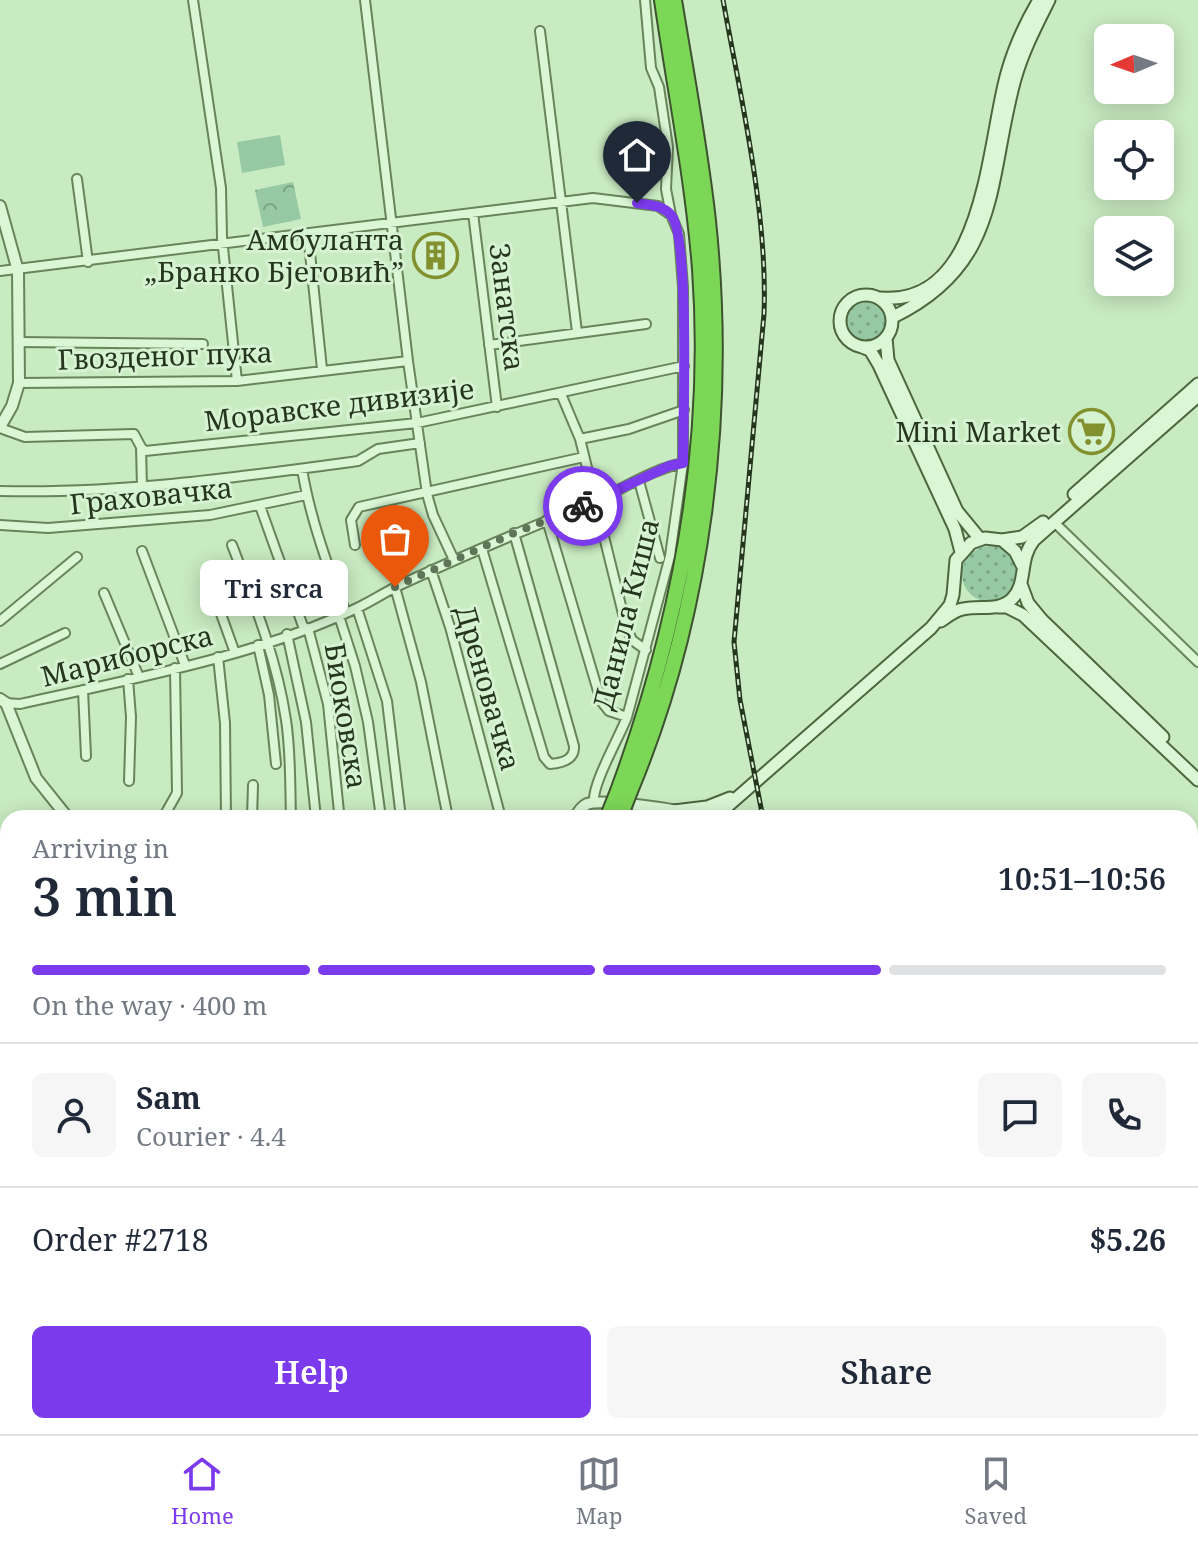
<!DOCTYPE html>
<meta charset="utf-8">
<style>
body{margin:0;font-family:"Noto Serif",serif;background:#f6f6f7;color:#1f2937;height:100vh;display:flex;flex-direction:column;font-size:30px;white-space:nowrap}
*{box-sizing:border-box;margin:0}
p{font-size:26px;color:#747a83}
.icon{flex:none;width:44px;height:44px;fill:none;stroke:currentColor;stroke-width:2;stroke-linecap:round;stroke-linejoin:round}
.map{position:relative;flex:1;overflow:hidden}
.details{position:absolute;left:0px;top:810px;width:1198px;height:624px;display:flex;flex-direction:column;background:#fff;border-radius:24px 24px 0 0;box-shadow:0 4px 20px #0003}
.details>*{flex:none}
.needle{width:52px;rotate:268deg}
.controls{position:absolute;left:1094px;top:24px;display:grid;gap:16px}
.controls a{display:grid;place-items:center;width:80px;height:80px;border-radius:12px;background:#fff;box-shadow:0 4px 20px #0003;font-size:40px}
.pin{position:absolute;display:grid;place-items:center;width:68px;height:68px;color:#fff;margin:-82px -34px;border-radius:50% 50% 50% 0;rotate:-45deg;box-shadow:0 0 8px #0007}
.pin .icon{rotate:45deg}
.courier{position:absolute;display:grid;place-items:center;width:80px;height:80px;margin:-40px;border:6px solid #7c3aed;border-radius:50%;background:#fff;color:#222;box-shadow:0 2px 10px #0007}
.bubble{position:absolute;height:56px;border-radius:12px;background:#fff;box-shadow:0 4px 20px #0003;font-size:26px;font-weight:600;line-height:56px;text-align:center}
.summary em{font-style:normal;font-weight:600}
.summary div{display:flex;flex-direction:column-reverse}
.summary{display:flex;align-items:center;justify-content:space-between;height:136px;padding:0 32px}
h1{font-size:52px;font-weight:600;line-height:60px}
.bar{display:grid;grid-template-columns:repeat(4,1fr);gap:12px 8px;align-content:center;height:96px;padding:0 32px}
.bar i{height:10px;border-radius:6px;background:#e0e1e3}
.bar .on{background:#7c3aed}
.bar p{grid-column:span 4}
.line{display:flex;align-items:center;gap:20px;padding:0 32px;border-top:2px solid #e0e1e3}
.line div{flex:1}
.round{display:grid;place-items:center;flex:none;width:84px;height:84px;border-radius:12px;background:#f6f6f7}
.primary-button{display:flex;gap:16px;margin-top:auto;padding:16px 32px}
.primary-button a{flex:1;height:92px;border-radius:12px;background:#7c3aed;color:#fff;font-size:32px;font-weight:600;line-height:92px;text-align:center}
.primary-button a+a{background:#f6f6f7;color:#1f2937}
.tabs{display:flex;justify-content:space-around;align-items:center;height:112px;border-top:2px solid #e0e1e3;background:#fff;font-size:22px;color:#747a83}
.tabs a{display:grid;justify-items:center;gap:4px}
.tabs .on{color:#7c3aed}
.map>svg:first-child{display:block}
</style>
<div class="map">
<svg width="1198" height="1434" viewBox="0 0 1198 1434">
<defs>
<pattern id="grass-dots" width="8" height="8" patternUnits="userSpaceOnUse" patternTransform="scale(2)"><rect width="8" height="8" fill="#97c9a4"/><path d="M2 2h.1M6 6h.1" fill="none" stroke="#7ba485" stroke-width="1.8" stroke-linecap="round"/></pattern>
<pattern id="park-crowns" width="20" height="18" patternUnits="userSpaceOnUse" patternTransform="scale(2)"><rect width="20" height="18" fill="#97c9a4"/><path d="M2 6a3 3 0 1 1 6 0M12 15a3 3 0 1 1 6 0" fill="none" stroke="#7ba485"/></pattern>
</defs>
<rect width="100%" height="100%" fill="#c9ebc2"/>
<path fill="url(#grass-dots)" d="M847 321a19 19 0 1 1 38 0a19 19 0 1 1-38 0Z
M962 574a28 28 0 1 1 56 0a28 28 0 1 1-56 0Z"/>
<path fill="url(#park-crowns)" d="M293 182 301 219 263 227 255 190Z"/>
<path fill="#97c9a4" d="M280 135 285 165 242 173 237 142Z"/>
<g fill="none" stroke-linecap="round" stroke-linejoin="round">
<path stroke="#6c6f8c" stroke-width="2" d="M0 860 8 874
M690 1426 696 1434"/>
<defs>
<path id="minor" d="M193 0 221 188 222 238 237 381
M365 0 408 361 427 494 433 515 454 560
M540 31 577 332
M77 179 88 262
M473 213 497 407
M308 234 322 369
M0 271 593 198 658 206 671 215
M18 342 203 344
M489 345 646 324
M19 383 237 381 408 361
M561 394 580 439 626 626 632 640 646 650
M0 428 25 437 134 434 141 447 142 487
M580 439 629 429 684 410
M141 447 145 451 417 423 684 366
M302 469C310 518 327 566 346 613
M639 481 660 558
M0 491C120 494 240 477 358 461L378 449 420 443
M260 506 304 629
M547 520 601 701 609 711 627 717
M1054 522 1198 662
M0 525 48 528 210 515 306 495
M232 545C254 602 277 659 286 720 291 752 290 786 291 818
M355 545 351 520 359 507 584 457
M482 549 544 757 550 764C562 763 575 760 574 746L514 533
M142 551 185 665
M431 570 450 627 501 818
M395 587 421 682 448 818
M212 589 235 653
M104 593 139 677
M357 608 387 701 401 818
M339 616 355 666 368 722 381 818
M0 621 77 557
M308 628 328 704 339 812
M287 634 306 722 316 818
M258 645 269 695 276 764
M218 657 225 723 226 818
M0 664 65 633
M128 679 131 717 129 781
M83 690 86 756
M5 703 20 704C130 679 255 657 357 608 372 601 385 592 400 585 464 555 529 528 595 501 623 489 653 469 683 463
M594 802C592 784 619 738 627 717L670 556 683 463V287L679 234 671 215 666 189 668 147 659 87 651 68 645 0
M163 818 177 793 175 668
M252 818 253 785
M0 1069 8 1066
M0 1144 8 1140
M0 1218 8 1215
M0 1307 8 1339
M0 1406 8 1403
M28 1426 31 1434
M243 1426 255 1434
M534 1426 553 1434
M702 1426 709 1434
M145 1434 166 1426
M417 1434 419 1426
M491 1434 494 1426
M626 1434V1426
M743 1434 752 1426
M842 1434 851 1426
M914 1434 922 1426
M962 1434 971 1426
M1026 1434 1034 1426"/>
<path id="tertiary" d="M0 206 18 271 19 383 12 406 0 427
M0 699 6 703 36 778 68 818
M575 818C578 812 581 807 587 804 601 798 691 811 706 818
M1038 1426 1053 1434
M278 1434 281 1426"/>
<path id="secondary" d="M840 321a26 26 0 1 1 52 0a26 26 0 1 1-52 0Z
M881 298C985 307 987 143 1007 73 1014 48 1026 22 1039 0
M893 317C1003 264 987 180 1015 79 1023 51 1036 26 1049 0
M886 338 888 360 957 511 980 539
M862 347 870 350 879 365 955 529 961 552
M1074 494 1198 384
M1002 540 1022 537 1043 522
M1021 584 1028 603 1042 620 1163 737
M998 607H1007L1023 615 1198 780
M941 621C948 616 955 610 963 609 981 605 998 612 1012 599 1028 583 1018 560 1034 540L1198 396
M674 811 707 807 730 798
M714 818 931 628 950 605 953 595 956 560 971 543 985 538 1002 540 1015 551 1022 565
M319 1434 322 1426
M1187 1434 1198 1423"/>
<path id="motorway" d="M618 791C680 623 713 448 700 269 693 179 675 90 662 0
M630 791C704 614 728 412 708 221 700 147 686 74 674 0
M295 1434 298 1426
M309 1434 311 1426"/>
</defs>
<use href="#minor" stroke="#68845a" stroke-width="12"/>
<use href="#tertiary" stroke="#68845a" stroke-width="14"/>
<use href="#secondary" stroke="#4c663e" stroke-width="15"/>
<use href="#motorway" stroke="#3d522f" stroke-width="18"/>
<use href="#minor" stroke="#daf7d5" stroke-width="8"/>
<use href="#tertiary" stroke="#daf7d5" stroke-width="10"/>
<use href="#secondary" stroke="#daf7d5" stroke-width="11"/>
<use href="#motorway" stroke="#7dd757" stroke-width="14"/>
<defs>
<path id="rail" d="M723 0C741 99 768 214 764 314L734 642 740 700 763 818
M810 1434V1426"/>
</defs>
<use href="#rail" stroke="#26351e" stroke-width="5"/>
<use href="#rail" stroke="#d6f3d1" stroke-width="2" stroke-dasharray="6" stroke-linecap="butt"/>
<defs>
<path id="motorway-bridge" d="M608 816 618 791
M620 817 630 791"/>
</defs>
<use href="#motorway-bridge" stroke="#3d522f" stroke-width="18" stroke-linecap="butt"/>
<use href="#motorway-bridge" stroke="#7dd757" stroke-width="14"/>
</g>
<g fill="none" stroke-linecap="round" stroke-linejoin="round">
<path stroke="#5f7557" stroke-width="8" stroke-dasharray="0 14.4" d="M395 587 514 533 583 506"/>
<path stroke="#7c3aed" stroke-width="10" d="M583 506 669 466 683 463C683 425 690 235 671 215 662 205 649 205 637 203"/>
</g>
<defs>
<symbol id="building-ring" viewBox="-11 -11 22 22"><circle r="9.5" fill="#d6f3d1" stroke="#83902e" stroke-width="1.5"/><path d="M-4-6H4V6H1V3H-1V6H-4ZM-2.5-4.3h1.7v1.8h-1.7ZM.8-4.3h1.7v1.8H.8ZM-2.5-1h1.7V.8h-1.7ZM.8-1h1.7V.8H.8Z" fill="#83902e"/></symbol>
<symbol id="supermarket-ring" viewBox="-11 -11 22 22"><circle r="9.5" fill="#d6f3d1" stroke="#83902e" stroke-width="1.5"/><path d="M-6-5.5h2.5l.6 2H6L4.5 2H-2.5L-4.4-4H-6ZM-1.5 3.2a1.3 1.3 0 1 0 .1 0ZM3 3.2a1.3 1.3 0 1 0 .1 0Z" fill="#83902e"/></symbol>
</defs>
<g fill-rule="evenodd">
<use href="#building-ring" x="410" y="230" width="51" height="51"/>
<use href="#supermarket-ring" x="1066" y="406" width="51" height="51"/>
</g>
<g text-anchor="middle" stroke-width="6" stroke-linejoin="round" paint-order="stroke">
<g font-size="28" fill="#26351e" stroke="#d6f3d1" text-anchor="end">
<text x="404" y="250">Амбуланта<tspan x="404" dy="32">„Бранко Бјеговић”</tspan></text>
<text x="1061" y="442">Mini Market</text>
</g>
<g font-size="28" fill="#26351e" stroke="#d6f3d1">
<text transform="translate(507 307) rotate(83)" y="10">Занатска</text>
<text transform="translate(165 356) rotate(-2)" y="10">Гвозденог пука</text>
<text transform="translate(339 405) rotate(-7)" y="10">Моравске дивизије</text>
<text transform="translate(151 496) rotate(-6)" y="10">Граховачка</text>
<text transform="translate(626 614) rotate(-76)" y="10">Данила Киша</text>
<text transform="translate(127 656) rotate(-14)" y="10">Мариборска</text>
<text transform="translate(488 688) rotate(74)" y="10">Дреновачка</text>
<text transform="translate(346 716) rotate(81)" y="10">Биоковска</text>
</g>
</g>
</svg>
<div class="controls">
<a><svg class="needle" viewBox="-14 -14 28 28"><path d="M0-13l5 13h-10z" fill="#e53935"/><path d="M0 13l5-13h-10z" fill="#747a83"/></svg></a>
<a><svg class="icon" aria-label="locate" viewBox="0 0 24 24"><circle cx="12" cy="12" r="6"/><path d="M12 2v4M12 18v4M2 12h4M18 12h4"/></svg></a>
<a><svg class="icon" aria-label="layers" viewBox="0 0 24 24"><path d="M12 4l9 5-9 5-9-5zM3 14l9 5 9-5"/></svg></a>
</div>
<div class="pin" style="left:395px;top:587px;background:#ea580c"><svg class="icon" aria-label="bag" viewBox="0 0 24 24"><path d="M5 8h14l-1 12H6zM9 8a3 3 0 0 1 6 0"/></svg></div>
<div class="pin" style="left:637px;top:203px;background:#1f2937"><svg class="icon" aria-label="home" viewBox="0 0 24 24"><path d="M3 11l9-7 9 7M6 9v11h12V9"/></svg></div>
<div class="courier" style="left:583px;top:506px"><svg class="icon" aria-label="bike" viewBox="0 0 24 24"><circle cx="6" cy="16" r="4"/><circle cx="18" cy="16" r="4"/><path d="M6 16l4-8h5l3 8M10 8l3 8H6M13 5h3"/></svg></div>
<div class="bubble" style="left:200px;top:560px;width:148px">Tri srca</div>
<section class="details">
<div class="summary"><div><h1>3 min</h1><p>Arriving in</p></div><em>10:51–10:56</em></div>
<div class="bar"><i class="on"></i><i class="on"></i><i class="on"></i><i></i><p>On the way · 400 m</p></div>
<div class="line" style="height:144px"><a class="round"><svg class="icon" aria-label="person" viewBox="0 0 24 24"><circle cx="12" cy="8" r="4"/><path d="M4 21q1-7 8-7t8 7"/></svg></a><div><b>Sam</b><p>Courier · 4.4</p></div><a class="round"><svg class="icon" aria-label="chat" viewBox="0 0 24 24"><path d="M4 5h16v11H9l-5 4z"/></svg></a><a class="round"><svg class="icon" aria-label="phone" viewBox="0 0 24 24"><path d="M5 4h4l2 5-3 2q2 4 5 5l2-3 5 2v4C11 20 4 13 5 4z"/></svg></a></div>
<div class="line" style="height:104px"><div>Order #2718</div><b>$5.26</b></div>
<div class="primary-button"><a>Help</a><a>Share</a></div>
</section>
</div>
<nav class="tabs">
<a class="on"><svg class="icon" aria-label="home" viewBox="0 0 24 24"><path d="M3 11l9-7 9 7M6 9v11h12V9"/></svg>Home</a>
<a><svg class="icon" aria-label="map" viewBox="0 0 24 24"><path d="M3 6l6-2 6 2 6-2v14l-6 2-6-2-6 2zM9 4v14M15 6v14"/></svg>Map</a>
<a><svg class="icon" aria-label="saved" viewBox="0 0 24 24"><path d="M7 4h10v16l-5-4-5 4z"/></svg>Saved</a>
</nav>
